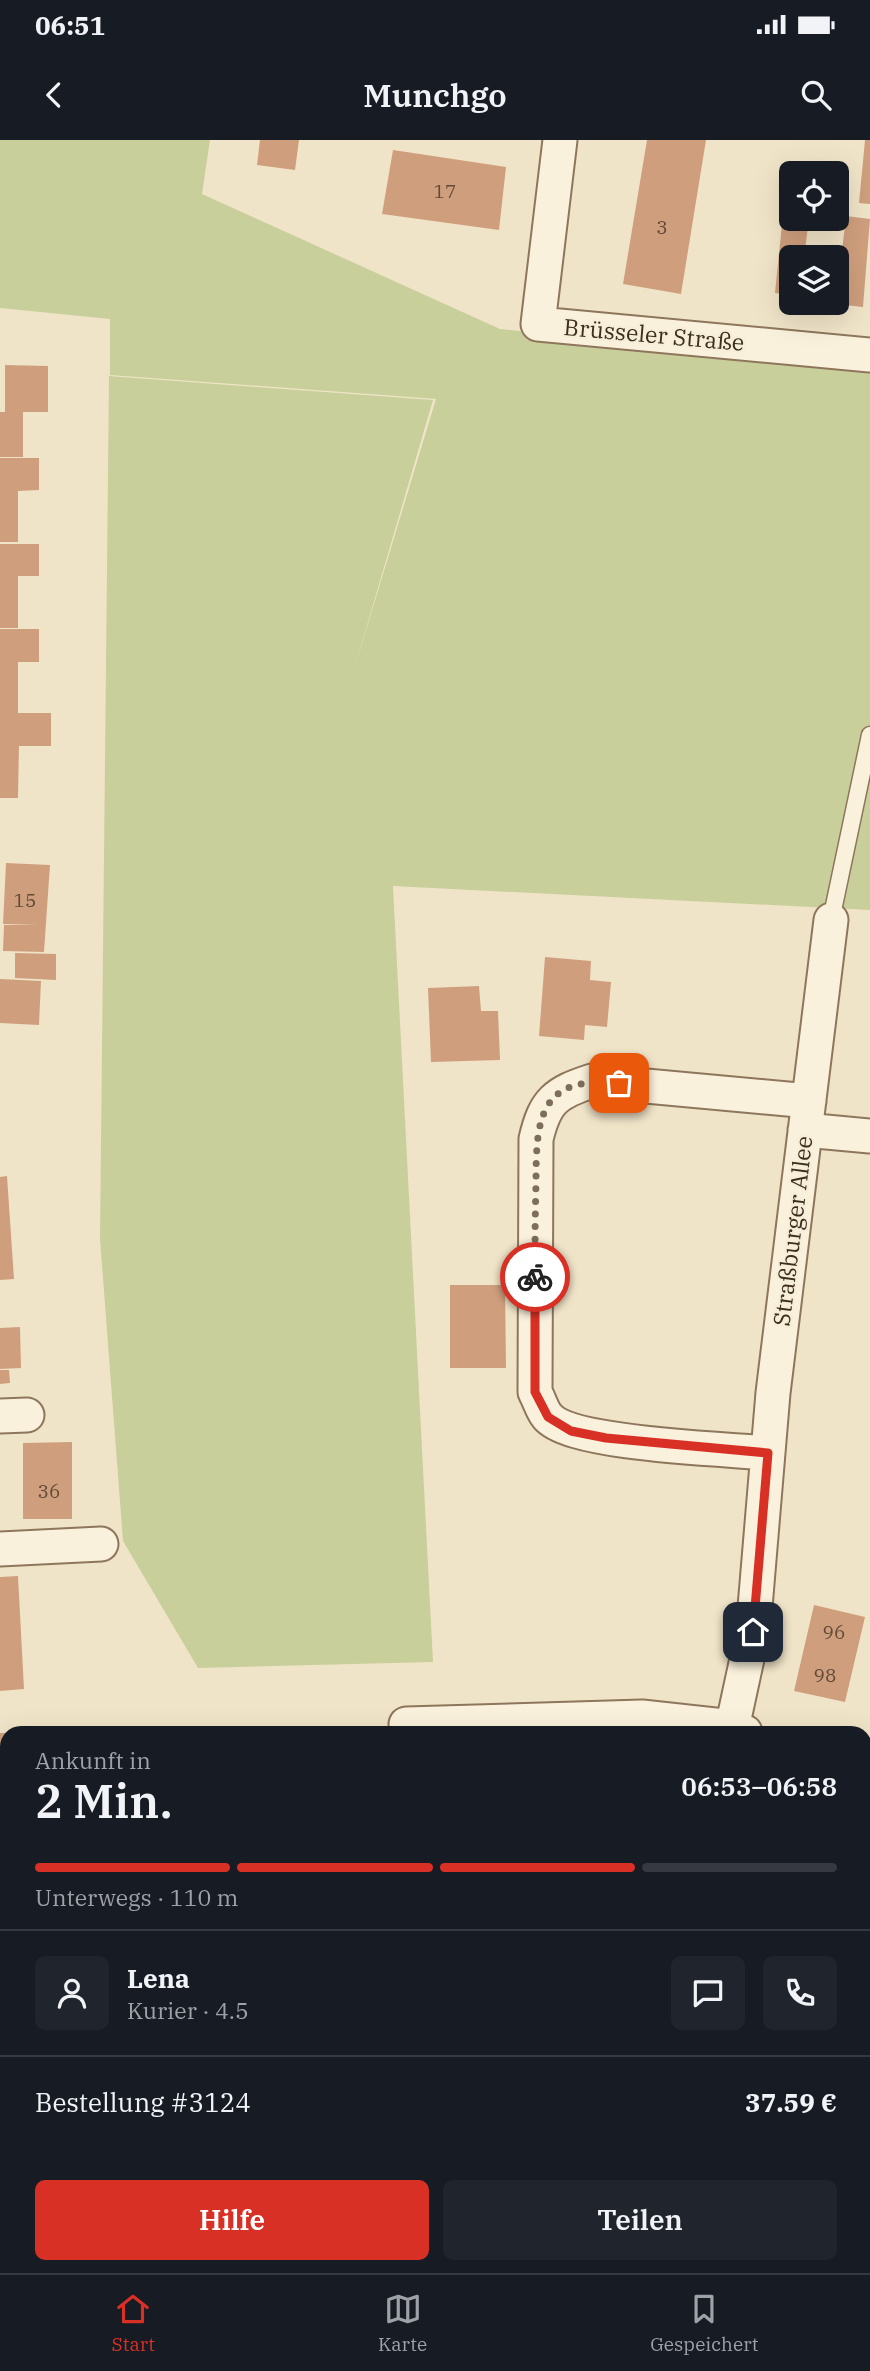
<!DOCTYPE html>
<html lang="de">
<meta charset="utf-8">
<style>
body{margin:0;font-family:"IBM Plex Serif",serif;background:#20242c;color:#f1f3f6;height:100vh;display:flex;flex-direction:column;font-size:26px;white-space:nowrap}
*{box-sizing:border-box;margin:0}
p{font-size:23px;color:#9ea1a6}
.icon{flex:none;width:38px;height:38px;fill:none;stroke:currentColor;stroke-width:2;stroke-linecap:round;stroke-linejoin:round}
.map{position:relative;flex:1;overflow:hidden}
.side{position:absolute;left:0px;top:1586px;width:872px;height:548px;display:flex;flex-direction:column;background:#171b24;border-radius:21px 21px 0 0;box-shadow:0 7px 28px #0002}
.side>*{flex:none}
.controls{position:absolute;left:779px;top:21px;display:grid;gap:14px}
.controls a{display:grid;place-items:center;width:70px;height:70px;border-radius:10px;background:#171b24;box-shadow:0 7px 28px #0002;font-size:35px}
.pin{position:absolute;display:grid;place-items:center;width:60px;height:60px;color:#fff;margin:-30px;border-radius:14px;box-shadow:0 4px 10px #0006}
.courier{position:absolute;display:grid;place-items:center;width:70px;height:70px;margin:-35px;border:5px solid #d93025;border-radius:50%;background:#fff;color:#222;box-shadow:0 2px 9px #0007}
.head em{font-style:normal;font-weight:600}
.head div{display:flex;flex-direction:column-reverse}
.head{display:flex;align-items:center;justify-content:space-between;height:119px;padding:0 35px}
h1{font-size:46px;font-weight:600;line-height:52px}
.bar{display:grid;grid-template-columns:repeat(4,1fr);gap:10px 7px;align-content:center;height:84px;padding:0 35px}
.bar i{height:9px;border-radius:5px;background:#363941}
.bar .current{background:#d93025}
.bar p{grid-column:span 4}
.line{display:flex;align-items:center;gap:18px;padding:0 35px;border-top:2px solid #363941}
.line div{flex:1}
.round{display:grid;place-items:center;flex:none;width:74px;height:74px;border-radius:10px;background:#20242c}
.primary-button{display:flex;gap:14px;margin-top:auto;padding:14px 35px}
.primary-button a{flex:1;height:80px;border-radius:10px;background:#d93025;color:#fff;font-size:28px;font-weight:600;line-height:80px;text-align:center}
.primary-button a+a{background:#20242c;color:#f1f3f6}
.status{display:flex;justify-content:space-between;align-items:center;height:49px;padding:0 35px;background:#171b24;direction:ltr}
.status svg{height:19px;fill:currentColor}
header{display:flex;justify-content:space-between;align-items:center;height:91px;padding:0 35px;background:#171b24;font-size:32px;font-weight:600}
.dock{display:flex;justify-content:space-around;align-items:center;height:98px;border-top:2px solid #363941;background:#171b24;font-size:19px;color:#9ea1a6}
.dock a{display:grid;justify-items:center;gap:4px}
.dock .current{color:#d93025}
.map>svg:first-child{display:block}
</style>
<div class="status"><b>06:51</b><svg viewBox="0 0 49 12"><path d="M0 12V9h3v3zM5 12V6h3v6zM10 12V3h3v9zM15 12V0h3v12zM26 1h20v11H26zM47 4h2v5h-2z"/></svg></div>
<header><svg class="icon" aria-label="back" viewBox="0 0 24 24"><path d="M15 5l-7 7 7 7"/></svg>Munchgo<svg class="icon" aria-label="search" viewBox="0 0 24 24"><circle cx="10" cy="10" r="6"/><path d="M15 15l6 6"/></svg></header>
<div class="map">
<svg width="870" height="2133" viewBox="0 0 870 2133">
<rect width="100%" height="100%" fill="#f0e4c8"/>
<path fill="#c9cf9b" d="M0 0H210L202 54 500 189 870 229V770L393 746 433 1522 198 1528 123 1401 100 1099 109 236 433 260 354 530 436 259 110 235V179L0 168Z"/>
<path fill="#cf9f7d" d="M260 0H299L295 30 257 25Z
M647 0H706L681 154 623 144Z
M865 0H870V64L859 63Z
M393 10 506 27 499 90 382 74Z
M846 76 870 79 863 167 836 164Z
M782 84 808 87 804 117H791V155L775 153Z
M5 225 48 226V272H23V317H0V272H5Z
M0 318H39V350L18 351V402H0Z
M0 404H39V436H18V488H0Z
M0 489H39V522H18V573H51V606H19L18 658H0Z
M6 723 50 725 44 812 3 811 4 785H38L3 784Z
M15 813 56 814V840L15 838Z
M545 817 591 821 590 840 611 842 607 887 585 885 584 900 539 896Z
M0 839 41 841 39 885 0 883Z
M479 846 481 871H498L500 920 431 922 428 848Z
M7 1036 14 1139 0 1140V1037Z
M450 1145H505L506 1228H450Z
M20 1187 21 1228 0 1229V1188Z
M0 1230H9L10 1243 0 1244Z
M72 1302V1379H23V1303Z
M18 1436 24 1549 0 1551V1437Z
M814 1465 865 1477 845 1562 794 1551Z
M0 1593H7V1695H0Z
M870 1703V1773H864V1704Z
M0 1766H7V1851H0Z
M864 1835H870V1905H864Z
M0 1917H7V1980H0Z
M864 2013H870V2115L864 2116Z
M623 2126H677L680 2133H610Z"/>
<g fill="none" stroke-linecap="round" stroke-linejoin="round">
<defs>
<path id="lane" d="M831 780 870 595"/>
<path id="street" d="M560 0 538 184 870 215
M805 990 870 996
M0 1276 27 1275
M768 1313C727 1309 570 1305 547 1276 542 1270 539 1259 535 1252L536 999C545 961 555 953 592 941L809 961
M0 1409 101 1404
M406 1584 642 1577 724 1586 745 1592
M732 1588 753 1491 773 1253 831 780
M864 1633 870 1635
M864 1956 870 1955
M787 2126 788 2133"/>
</defs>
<use href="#lane" stroke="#8d765c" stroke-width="19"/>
<use href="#street" stroke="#8d765c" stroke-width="37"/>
<use href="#lane" stroke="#faf1dc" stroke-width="16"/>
<use href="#street" stroke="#faf1dc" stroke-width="33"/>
</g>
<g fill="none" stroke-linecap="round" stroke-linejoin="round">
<path stroke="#7c6e5b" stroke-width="7" stroke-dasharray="0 12.6" d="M535 1137C535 1107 535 1076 536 1045 536 980 538 935 619 943"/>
<path stroke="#d93025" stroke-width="9" d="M535 1137V1252L548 1277 571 1291 606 1298 768 1313 753 1492"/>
</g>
<g text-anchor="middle" stroke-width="5" stroke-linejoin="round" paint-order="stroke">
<g font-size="19" fill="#624a37">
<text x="445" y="58">17</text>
<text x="662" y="94">3</text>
<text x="25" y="767">15</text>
<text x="49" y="1358">36</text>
<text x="834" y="1499">96</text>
<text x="825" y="1542">98</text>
</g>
<g font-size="23" fill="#3d2e20" stroke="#f7eed8">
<text transform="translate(654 195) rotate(5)" y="8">Brüsseler Straße</text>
<text transform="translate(793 1091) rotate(-83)" y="8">Straßburger Allee</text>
</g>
</g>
</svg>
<div class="controls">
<a><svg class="icon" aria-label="locate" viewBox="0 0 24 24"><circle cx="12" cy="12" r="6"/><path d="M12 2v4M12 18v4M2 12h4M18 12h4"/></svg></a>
<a><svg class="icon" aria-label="layers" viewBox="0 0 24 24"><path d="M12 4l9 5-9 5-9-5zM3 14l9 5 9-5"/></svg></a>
</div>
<div class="pin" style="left:619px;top:943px;background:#ea580c"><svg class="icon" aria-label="bag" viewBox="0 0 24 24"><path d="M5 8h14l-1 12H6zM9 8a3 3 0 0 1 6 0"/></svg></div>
<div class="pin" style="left:753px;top:1492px;background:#1f2937"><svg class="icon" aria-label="home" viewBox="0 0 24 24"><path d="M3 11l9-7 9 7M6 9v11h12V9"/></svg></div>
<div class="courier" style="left:535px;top:1137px"><svg class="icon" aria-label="bike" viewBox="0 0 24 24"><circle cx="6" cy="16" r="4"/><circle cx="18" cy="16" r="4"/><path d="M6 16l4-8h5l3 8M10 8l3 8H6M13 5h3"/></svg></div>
<section class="side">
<div class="head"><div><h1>2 Min.</h1><p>Ankunft in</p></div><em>06:53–06:58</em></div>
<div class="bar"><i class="current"></i><i class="current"></i><i class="current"></i><i></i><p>Unterwegs · 110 m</p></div>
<div class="line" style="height:126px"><a class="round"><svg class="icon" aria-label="person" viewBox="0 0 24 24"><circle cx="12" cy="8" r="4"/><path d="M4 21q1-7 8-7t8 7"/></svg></a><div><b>Lena</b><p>Kurier · 4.5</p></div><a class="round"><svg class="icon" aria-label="chat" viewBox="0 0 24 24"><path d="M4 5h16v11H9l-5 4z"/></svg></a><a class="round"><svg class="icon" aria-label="phone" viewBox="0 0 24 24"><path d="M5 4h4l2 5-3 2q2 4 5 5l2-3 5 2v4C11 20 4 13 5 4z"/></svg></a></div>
<div class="line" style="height:91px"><div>Bestellung #3124</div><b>37.59 €</b></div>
<div class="primary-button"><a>Hilfe</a><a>Teilen</a></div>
</section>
</div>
<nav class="dock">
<a class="current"><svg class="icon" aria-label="home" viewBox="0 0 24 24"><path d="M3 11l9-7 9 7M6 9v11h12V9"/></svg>Start</a>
<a><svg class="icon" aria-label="map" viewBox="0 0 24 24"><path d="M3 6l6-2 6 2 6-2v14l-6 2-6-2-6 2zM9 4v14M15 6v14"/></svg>Karte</a>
<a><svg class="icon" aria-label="saved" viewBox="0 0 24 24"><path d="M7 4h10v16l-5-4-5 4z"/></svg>Gespeichert</a>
</nav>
